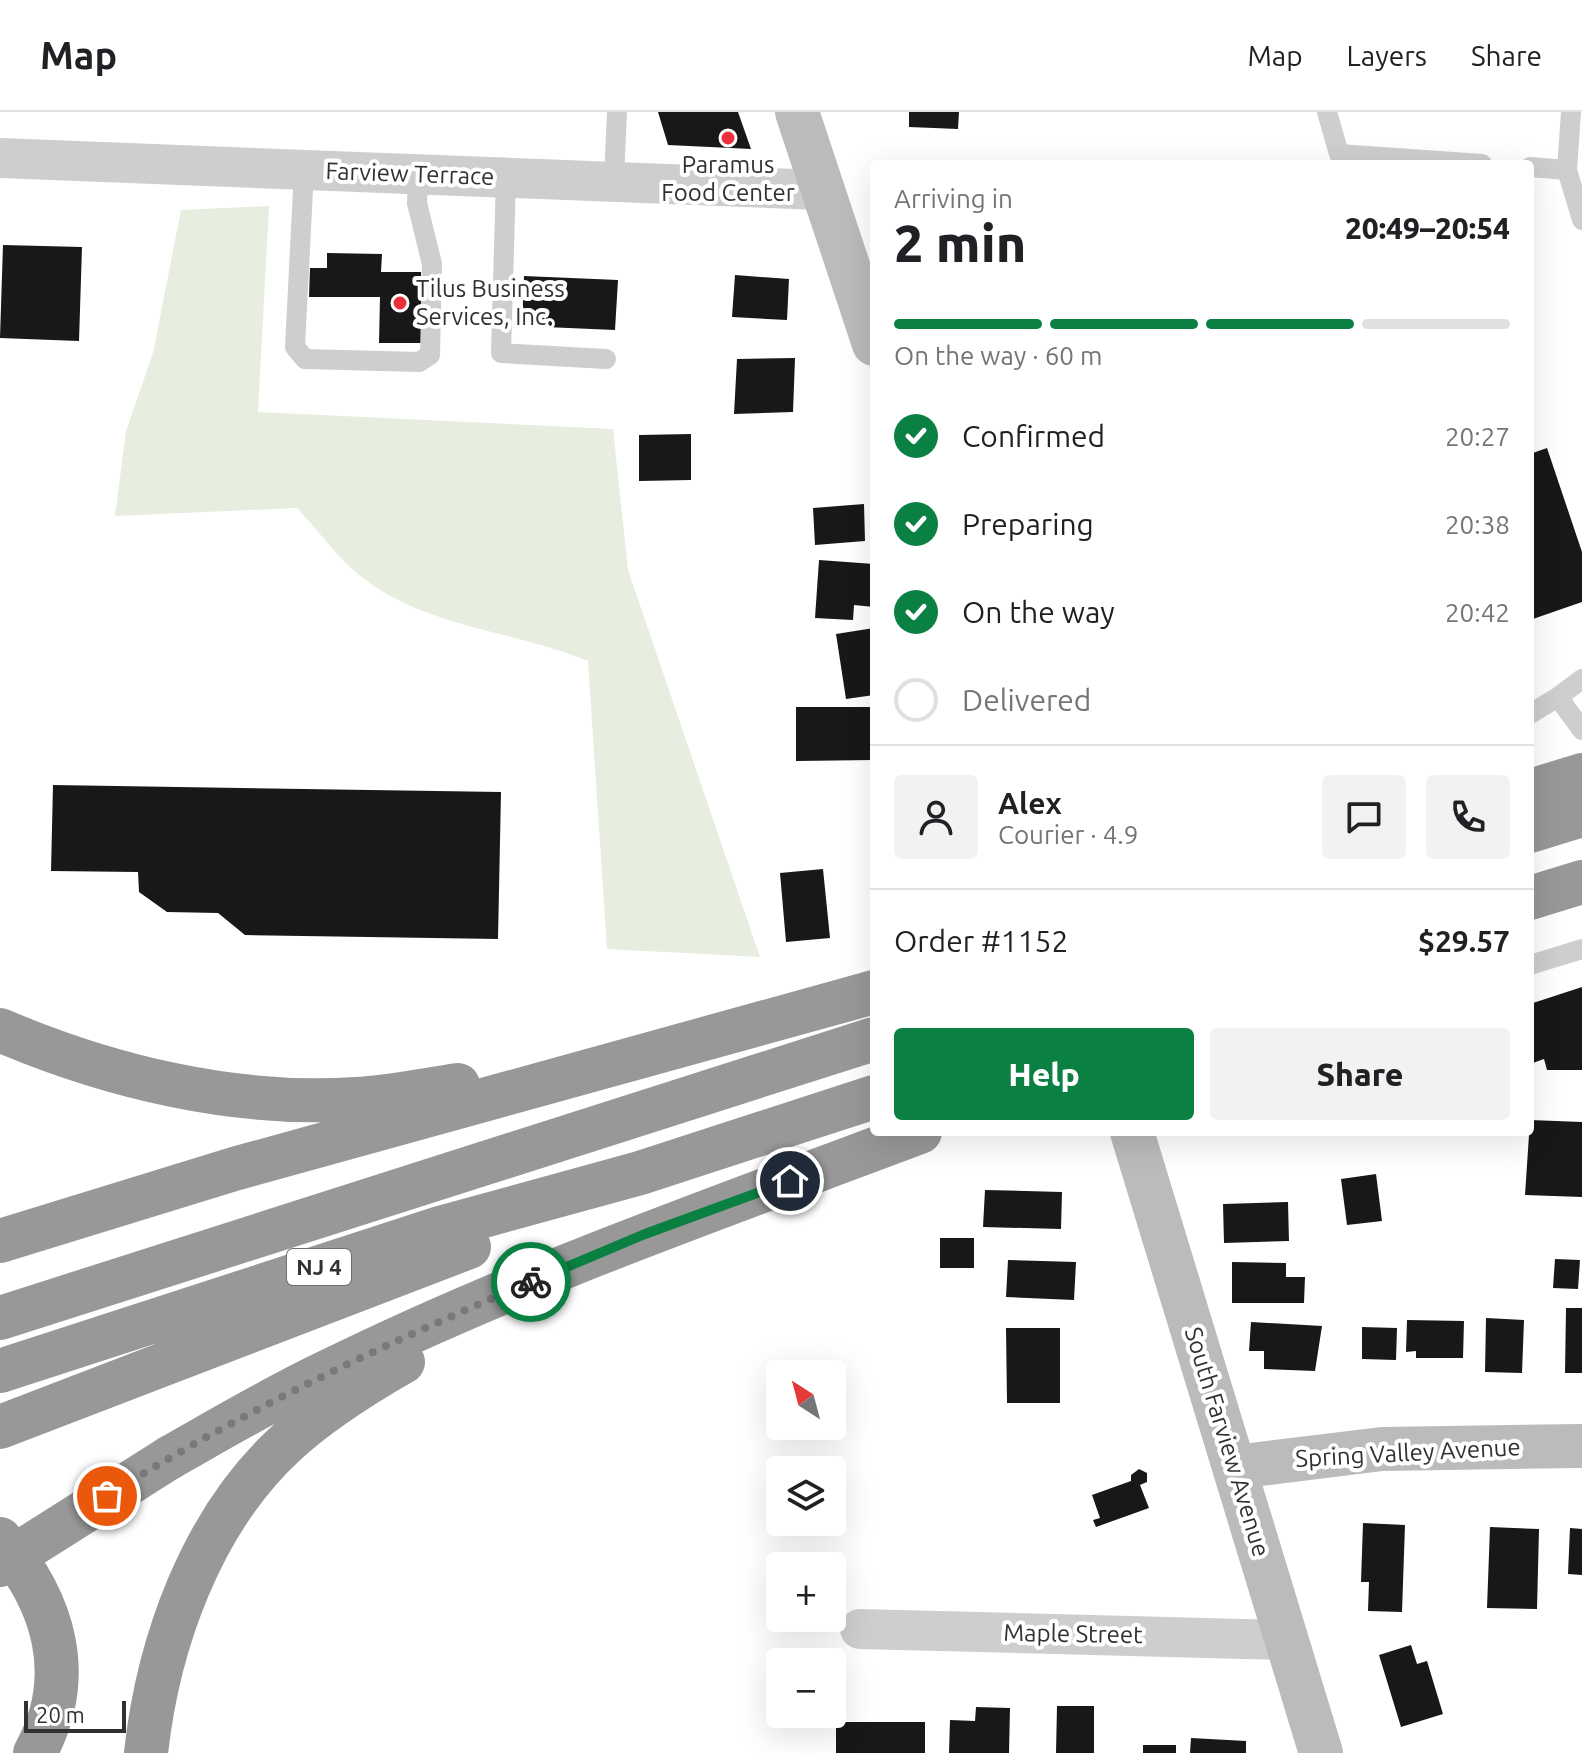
<!DOCTYPE html>
<meta charset="utf-8">
<style>
body{margin:0;font-family:Ubuntu,sans-serif;background:#f2f2f2;color:#202124;height:100vh;display:flex;flex-direction:column;font-size:30px;white-space:nowrap}
*{box-sizing:border-box;margin:0}
p{font-size:26px;color:#757577}
.icon{flex:none;width:44px;height:44px;fill:none;stroke:currentColor;stroke-width:2;stroke-linecap:round;stroke-linejoin:round}
.map{position:relative;flex:1;overflow:hidden}
.sheet{position:absolute;left:870px;top:48px;width:664px;height:976px;display:flex;flex-direction:column;background:#fff;border-radius:8px;box-shadow:0 8px 32px #0002}
.sheet>*{flex:none}
.needle{width:52px;rotate:324deg}
.controls{position:absolute;left:766px;top:1248px;display:grid;gap:16px}
.controls a{display:grid;place-items:center;width:80px;height:80px;border-radius:8px;background:#fff;box-shadow:0 8px 32px #0002;font-size:40px}
.scale{position:absolute;left:24px;bottom:20px;width:102px;box-sizing:border-box;padding-left:8px;border:4px solid #313131;border-top:0;font-size:22px;line-height:28px;white-space:nowrap;color:#313131;-webkit-text-stroke:6px #fff;paint-order:stroke}
.pin{position:absolute;display:grid;place-items:center;width:68px;height:68px;color:#fff;margin:-34px;border:4px solid #fff;border-radius:50%;box-shadow:0 2px 8px #0007}
.courier{position:absolute;display:grid;place-items:center;width:80px;height:80px;margin:-40px;border:6px solid #0b8043;border-radius:50%;background:#fff;color:#222;box-shadow:0 2px 10px #0007}
.head em{font-style:normal;font-weight:800}
.head div{display:flex;flex-direction:column-reverse}
.head{display:flex;align-items:center;justify-content:space-between;height:136px;padding:0 24px}
h1{font-size:52px;font-weight:800;line-height:60px}
.bar{display:grid;grid-template-columns:repeat(4,1fr);gap:12px 8px;align-content:center;height:96px;padding:0 24px}
.bar i{height:10px;border-radius:6px;background:#e0e0e0}
.bar .on{background:#0b8043}
.bar p{grid-column:span 4}
.line{display:flex;align-items:center;gap:20px;padding:0 24px;border-top:2px solid #e0e0e0}
.line div{flex:1}
.round{display:grid;place-items:center;flex:none;width:84px;height:84px;border-radius:8px;background:#f2f2f2}
ol{padding:0 24px;list-style:none}
li{display:flex;align-items:center;gap:24px;height:88px}
li p{margin-inline-start:auto}
li .icon{padding:8px;border-radius:50%;background:#0b8043;color:#fff;stroke-width:4}
li:last-child{color:#757577}
li i{width:44px;height:44px;border:4px solid #e0e0e0;border-radius:50%}
.action{display:flex;gap:16px;margin-top:auto;padding:16px 24px}
.action a{flex:1;height:92px;border-radius:8px;background:#0b8043;color:#fff;font-size:32px;font-weight:800;line-height:92px;text-align:center}
.action a+a{background:#f2f2f2;color:#202124}
header{display:flex;align-items:center;gap:48px;box-sizing:border-box;height:112px;padding:0 40px;background:#fff;border-bottom:2px solid #e0e0e0}
header strong{font-size:38px}
nav{display:flex;gap:44px;margin-inline-start:auto;font-size:28px}
.map>svg:first-child{display:block}
</style>
<header>
<strong>Map</strong>
<nav><a>Map</a><a>Layers</a><a>Share</a></nav>
</header>
<div class="map">
<svg width="1582" height="1641" viewBox="0 0 1582 1641">
<rect width="100%" height="100%" fill="#fff"/>
<path fill="#e7eedf" d="M269 94 258 300 613 317 628 458 760 845 607 837 588 549C516 519 429 516 364 467 339 448 318 418 297 396L115 404 126 319 153 241 181 98Z"/>
<path fill="#181818" d="M658 0H738L751 37 668 33Z
M909 0H959L958 17 909 15Z
M3 133 82 135 79 229 0 226Z
M327 141 382 142 381 160H421V231H379L380 185H309L310 156H327Z
M735 163 789 167 787 208 732 205Z
M524 164 618 168 615 218 522 214Z
M795 246 793 300 734 302 737 247Z
M691 322V368L639 369V323Z
M1547 336 1582 440V490L1530 508V342Z
M864 392 865 429 815 433 813 396Z
M819 448 874 452V495L854 493 853 508 815 506Z
M874 516V583L846 587 836 522Z
M796 595H874V648L796 649Z
M53 673 501 680 498 827 245 823 218 801 167 800 139 780 138 760 51 759Z
M823 757 830 826 786 830 780 761Z
M1582 875V958H1547L1544 947 1530 952V892Z
M1530 1008 1582 1010V1085L1525 1083Z
M1376 1062 1382 1109 1347 1113 1341 1067Z
M985 1078 1062 1080 1061 1117 983 1115Z
M1288 1090 1289 1129 1224 1131 1223 1092Z
M940 1126H974V1156H940Z
M1555 1147 1580 1148 1578 1177 1553 1176Z
M1008 1148 1076 1150 1074 1188 1006 1185Z
M1232 1150 1286 1151V1165H1305L1304 1191H1232Z
M1566 1196H1582V1261H1565Z
M1486 1206 1524 1208 1522 1261 1485 1260Z
M1407 1208 1464 1209 1463 1246H1416V1239L1406 1240Z
M1251 1210 1322 1214 1315 1259 1264 1257V1239H1249Z
M1362 1215 1397 1216 1396 1248 1362 1247Z
M1006 1216H1060V1291H1007Z
M1139 1357 1147 1361V1370L1140 1373 1149 1396 1096 1415 1093 1408 1100 1406 1092 1383 1131 1369V1363Z
M1363 1411 1405 1413 1402 1500 1368 1499 1369 1470H1361Z
M1490 1415 1539 1417 1537 1497 1487 1496Z
M1570 1416 1582 1417V1463L1568 1462Z
M1411 1533 1417 1552 1427 1549 1443 1602 1401 1615 1379 1543Z
M1057 1594H1094V1641H1056Z
M976 1595 1010 1596 1009 1641H949L950 1608 975 1609Z
M836 1610H925V1641H836Z
M1191 1626 1246 1629V1641H1190Z
M1143 1633H1176V1641H1143Z"/>
<g fill="none" stroke-linecap="round" stroke-linejoin="round">
<path stroke="#cecece" stroke-width="20" d="M1327 0 1339 42 1482 52
M1571 0 1567 58 1582 108
M1530 55 1567 58
M304 58 295 235 305 247 419 250 430 243 432 152 417 91 418 63
M506 66 501 241 606 247
M614 67 617 0
M1558 585 1582 567
M1530 602 1558 585 1582 618
M1530 853 1582 837"/>
<path stroke="#cecece" stroke-width="40" d="M0 46 821 78
M860 1517 1286 1528"/>
<path stroke="#bbb" stroke-width="44" d="M797 0 874 232
M1132 1020 1321 1641
M1235 1355 1382 1337 1582 1334"/>
<path stroke="#989898" stroke-width="44" d="M1530 679 1582 663
M1530 719 1582 703
M1530 786 1582 770
M0 918C110 965 235 995 356 987 390 985 424 978 458 973
M0 1129 234 1057 874 880
M0 1206 874 927
M0 1259 440 1116 640 1061 874 985
M0 1315 469 1135
M169 1346C222 1316 274 1285 329 1259 520 1165 721 1095 920 1020
M0 1427C54 1489 77 1564 35 1641
M146 1641C158 1531 201 1411 283 1334 318 1301 361 1274 403 1250"/>
<path stroke="#989898" stroke-width="44" d="M0 1453 169 1346"/>
</g>
<g fill="none" stroke-linecap="round" stroke-linejoin="round">
<path stroke="#797979" stroke-width="8" stroke-dasharray="0 14.4" d="M107 1384C242 1299 384 1232 531 1170"/>
<path stroke="#0b8043" stroke-width="10" d="M531 1170 645 1122 790 1069"/>
</g>
<g fill="#ec2f3c" stroke="#fff" stroke-width="3">
<circle cx="728" cy="26" r="8"/>
<circle cx="400" cy="191" r="8"/>
</g>
<g text-anchor="middle" stroke-width="8" stroke-linejoin="round" paint-order="stroke">
<rect fill="#fff" stroke="#6f6f6f" stroke-width="2" x="287" y="1137" width="64" height="36" rx="6"/>
<g font-size="22" font-weight="bold" fill="#313131">
<text x="319" y="1163">NJ 4</text>
</g>
<g font-size="24" fill="#313131" stroke="#fff">
<text x="728" y="61">Paramus<tspan x="728" dy="28">Food Center</tspan></text>
<text x="416" y="185" text-anchor="start">Tilus Business<tspan x="416" dy="28">Services, Inc.</tspan></text>
</g>
<g font-size="24" fill="#313131" stroke="#fff">
<text transform="translate(410 62) rotate(2)" y="8">Farview Terrace</text>
<text transform="translate(1227 1330) rotate(73)" y="8">South Farview Avenue</text>
<text transform="translate(1408 1341) rotate(-3)" y="8">Spring Valley Avenue</text>
<text transform="translate(1073 1522) rotate(1)" y="8">Maple Street</text>
</g>
</g>
</svg>
<div class="controls">
<a><svg class="needle" viewBox="-14 -14 28 28"><path d="M0-13l5 13h-10z" fill="#e53935"/><path d="M0 13l5-13h-10z" fill="#757577"/></svg></a>
<a><svg class="icon" aria-label="layers" viewBox="0 0 24 24"><path d="M12 4l9 5-9 5-9-5zM3 14l9 5 9-5"/></svg></a>
<a>+</a>
<a>−</a>
</div>
<div class="scale">20 m</div>
<div class="pin" style="left:107px;top:1384px;background:#ea580c"><svg class="icon" aria-label="bag" viewBox="0 0 24 24"><path d="M5 8h14l-1 12H6zM9 8a3 3 0 0 1 6 0"/></svg></div>
<div class="pin" style="left:790px;top:1069px;background:#1f2937"><svg class="icon" aria-label="home" viewBox="0 0 24 24"><path d="M3 11l9-7 9 7M6 9v11h12V9"/></svg></div>
<div class="courier" style="left:531px;top:1170px"><svg class="icon" aria-label="bike" viewBox="0 0 24 24"><circle cx="6" cy="16" r="4"/><circle cx="18" cy="16" r="4"/><path d="M6 16l4-8h5l3 8M10 8l3 8H6M13 5h3"/></svg></div>
<section class="sheet">
<div class="head"><div><h1>2 min</h1><p>Arriving in</p></div><em>20:49–20:54</em></div>
<div class="bar"><i class="on"></i><i class="on"></i><i class="on"></i><i></i><p>On the way · 60 m</p></div>
<ol>
<li><svg class="icon" aria-label="check" viewBox="0 0 24 24"><path d="M5 12l5 5 9-10"/></svg>Confirmed<p>20:27</p></li>
<li><svg class="icon" aria-label="check" viewBox="0 0 24 24"><path d="M5 12l5 5 9-10"/></svg>Preparing<p>20:38</p></li>
<li><svg class="icon" aria-label="check" viewBox="0 0 24 24"><path d="M5 12l5 5 9-10"/></svg>On the way<p>20:42</p></li>
<li><i></i>Delivered</li>
</ol>
<div class="line" style="height:144px"><a class="round"><svg class="icon" aria-label="person" viewBox="0 0 24 24"><circle cx="12" cy="8" r="4"/><path d="M4 21q1-7 8-7t8 7"/></svg></a><div><b>Alex</b><p>Courier · 4.9</p></div><a class="round"><svg class="icon" aria-label="chat" viewBox="0 0 24 24"><path d="M4 5h16v11H9l-5 4z"/></svg></a><a class="round"><svg class="icon" aria-label="phone" viewBox="0 0 24 24"><path d="M5 4h4l2 5-3 2q2 4 5 5l2-3 5 2v4C11 20 4 13 5 4z"/></svg></a></div>
<div class="line" style="height:104px"><div>Order #1152</div><b>$29.57</b></div>
<div class="action"><a>Help</a><a>Share</a></div>
</section>
</div>
